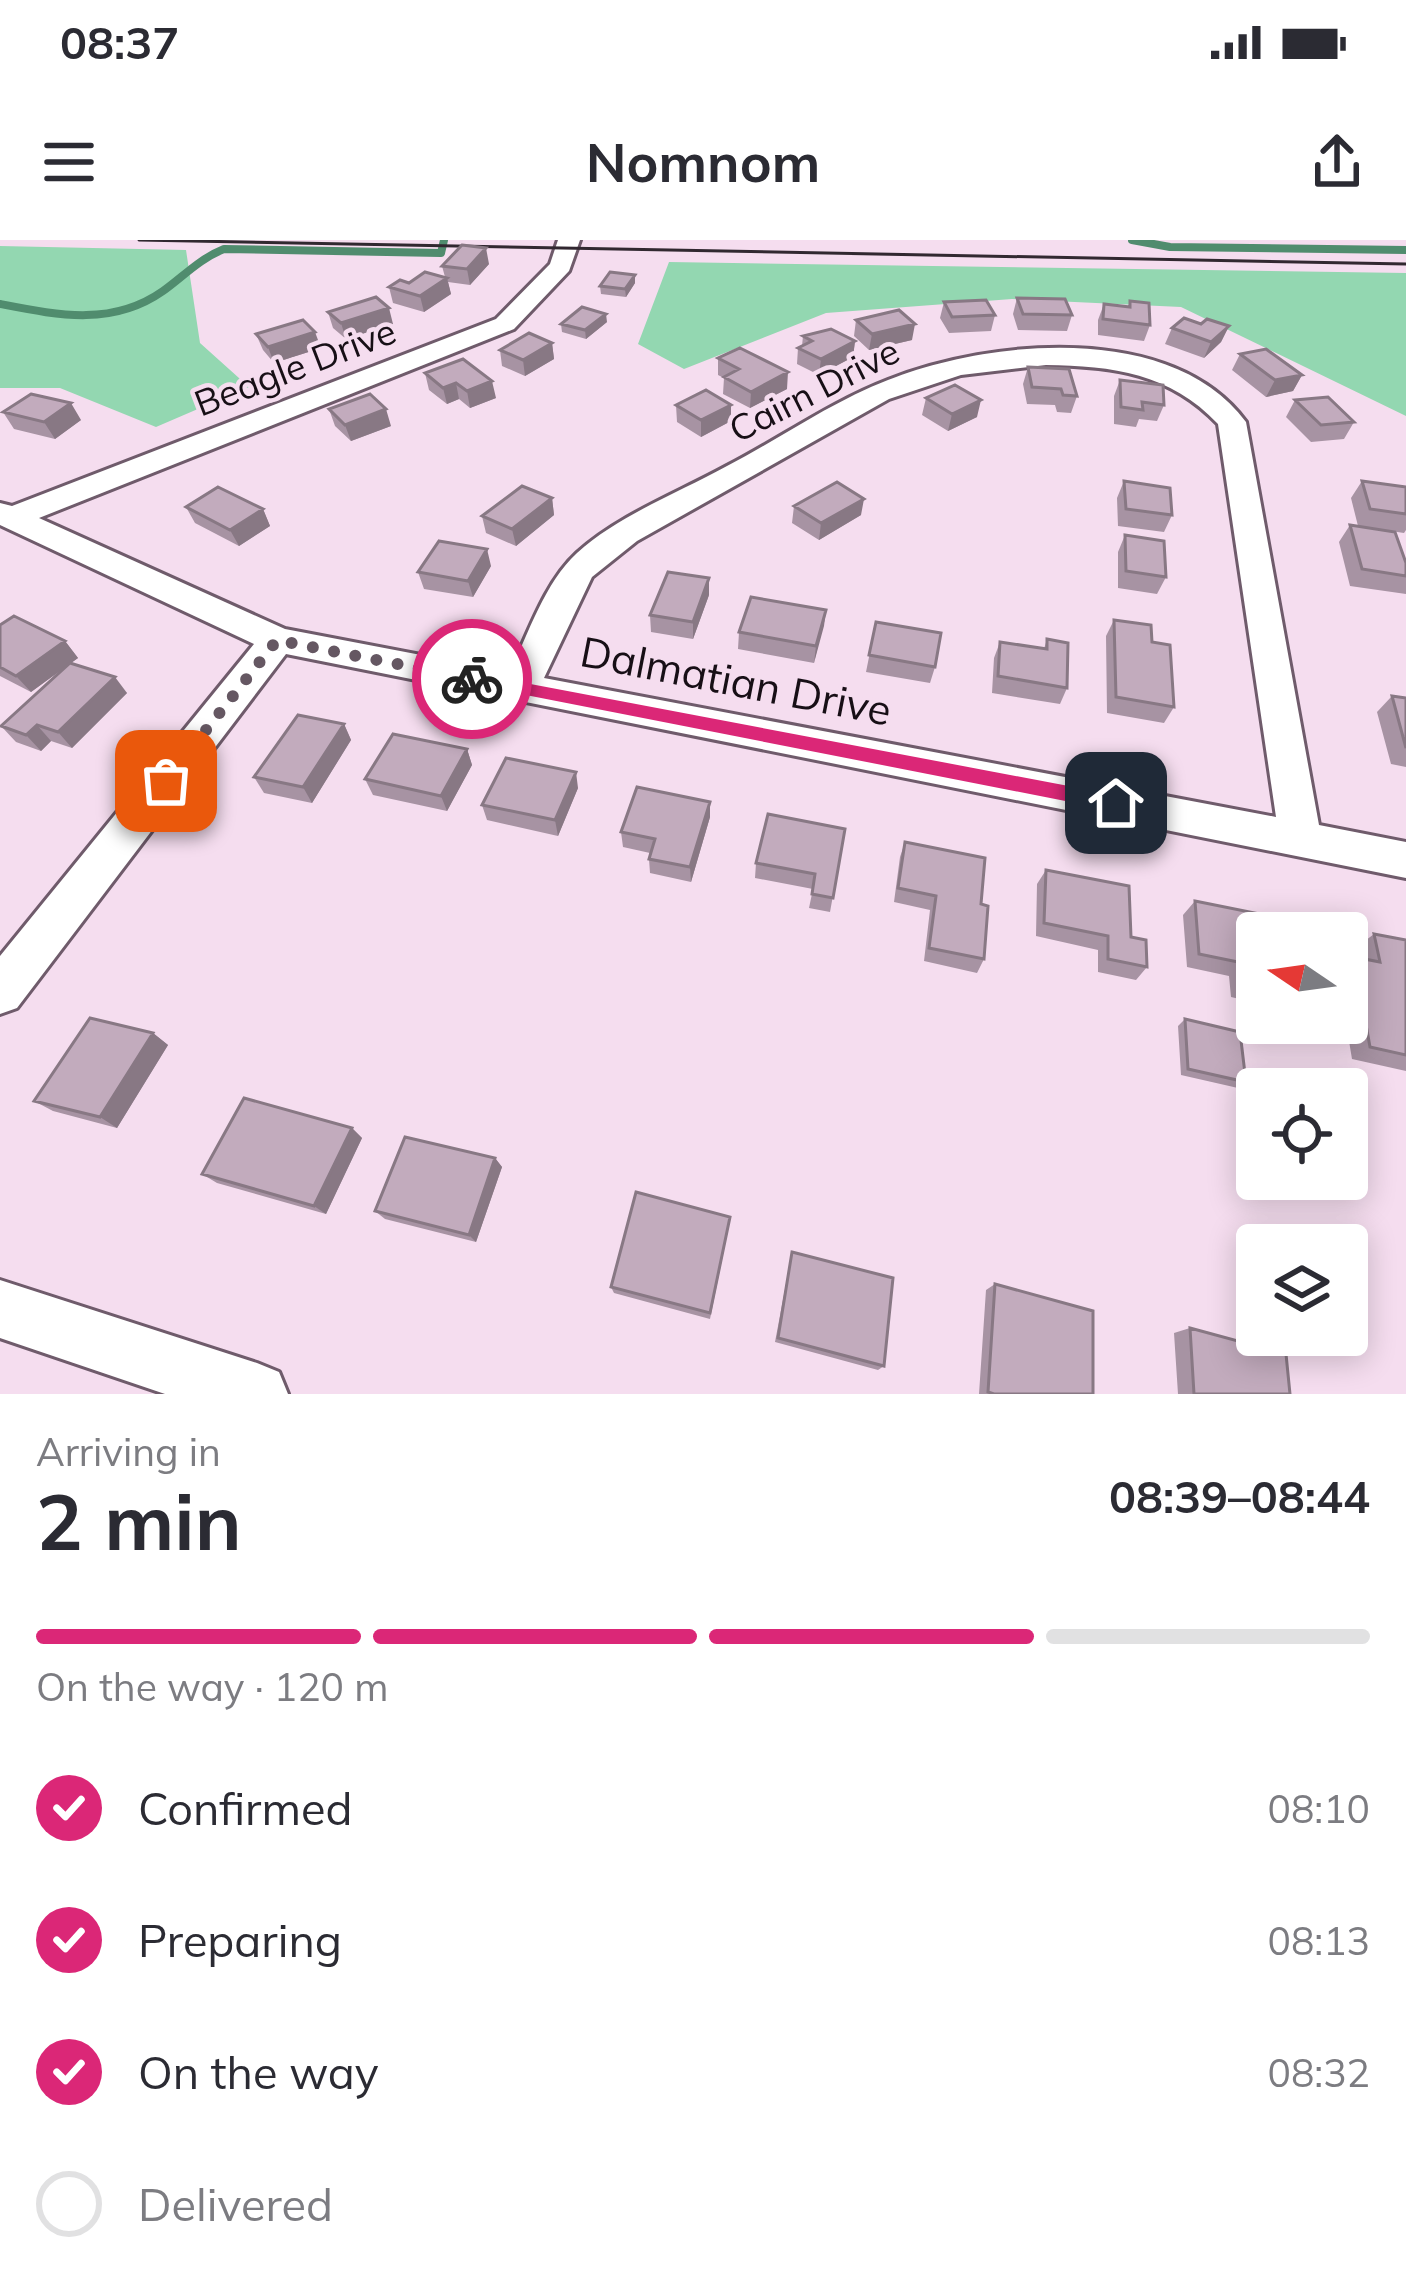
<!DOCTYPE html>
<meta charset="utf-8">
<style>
body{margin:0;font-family:Mulish,sans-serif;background:#f7f7f7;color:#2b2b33;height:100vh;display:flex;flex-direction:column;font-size:45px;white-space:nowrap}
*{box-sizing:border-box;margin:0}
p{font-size:39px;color:#7c7c81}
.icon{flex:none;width:66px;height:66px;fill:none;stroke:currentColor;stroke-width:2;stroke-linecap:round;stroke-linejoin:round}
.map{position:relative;height:1154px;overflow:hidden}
.details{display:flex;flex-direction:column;background:#fff;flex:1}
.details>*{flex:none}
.needle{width:78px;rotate:283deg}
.fabs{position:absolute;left:1236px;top:672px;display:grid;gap:24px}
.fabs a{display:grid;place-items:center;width:132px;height:132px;border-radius:12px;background:#fff;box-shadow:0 6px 30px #0003;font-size:60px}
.pin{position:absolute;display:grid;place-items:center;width:102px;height:102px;color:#fff;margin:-51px;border-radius:24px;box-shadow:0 6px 18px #0006}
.courier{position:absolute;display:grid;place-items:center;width:120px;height:120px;margin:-60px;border:9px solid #db2777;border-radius:50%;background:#fff;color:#222;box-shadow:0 3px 15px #0007}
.headline em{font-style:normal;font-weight:700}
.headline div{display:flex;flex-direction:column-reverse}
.headline{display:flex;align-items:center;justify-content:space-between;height:204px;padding:0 36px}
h1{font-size:78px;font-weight:700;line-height:90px}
.bar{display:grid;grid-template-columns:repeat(4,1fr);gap:18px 12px;align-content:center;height:144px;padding:0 36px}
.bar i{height:15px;border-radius:9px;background:#e1e1e2}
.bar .on{background:#db2777}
.bar p{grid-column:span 4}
ol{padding:0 36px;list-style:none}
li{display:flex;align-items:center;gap:36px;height:132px}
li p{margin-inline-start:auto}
li .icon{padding:12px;border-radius:50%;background:#db2777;color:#fff;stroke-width:4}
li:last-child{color:#7c7c81}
li i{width:66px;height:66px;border:6px solid #e1e1e2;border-radius:50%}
.status{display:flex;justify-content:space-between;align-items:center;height:84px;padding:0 60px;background:#fff;direction:ltr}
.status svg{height:33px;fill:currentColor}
header{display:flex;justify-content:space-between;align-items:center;height:156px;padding:0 36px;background:#fff;font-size:54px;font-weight:700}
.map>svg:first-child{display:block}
</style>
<div class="status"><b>08:37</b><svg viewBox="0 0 49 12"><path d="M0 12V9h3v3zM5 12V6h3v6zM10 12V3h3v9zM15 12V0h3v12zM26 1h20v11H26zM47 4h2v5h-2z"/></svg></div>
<header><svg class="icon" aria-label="menu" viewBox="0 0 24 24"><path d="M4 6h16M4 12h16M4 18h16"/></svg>Nomnom<svg class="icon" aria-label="share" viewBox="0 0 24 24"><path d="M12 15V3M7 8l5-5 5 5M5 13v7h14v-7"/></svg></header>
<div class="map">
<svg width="1406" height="1154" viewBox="0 0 1406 1154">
<rect width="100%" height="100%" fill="#f5ddef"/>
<path fill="#93d7b1" d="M0 6 186 10 200 103 249 147 156 187 60 148H0Z
M669 22 1406 33V176L1181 67 1012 59 826 73 684 129 638 104Z"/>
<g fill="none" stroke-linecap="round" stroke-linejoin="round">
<path stroke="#508c6e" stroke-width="8" d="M1132 0 1170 7 1406 10
M0 64C57 75 112 87 163 51 184 36 199 19 224 9L441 13 444 0"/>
<defs>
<path id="street" d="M558 0H580L569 31 514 89 39 278 285 389 510 432C528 394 545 342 577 313 619 275 678 253 727 226 781 198 831 162 888 140 991 99 1173 82 1246 182L1319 585 1406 602V638L286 414 17 768 0 774V716L254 404 0 285V263L12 266 496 79 550 24ZM1046 125C1113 126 1170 133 1218 184L1276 577 544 438 592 337 637 301 889 159 961 135Z
M0 1040 257 1123 279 1132 288 1154H165L0 1098Z"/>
</defs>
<use href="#street" stroke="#6f5b6b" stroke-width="6"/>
<use href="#street" fill="#fff" fill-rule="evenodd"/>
<path stroke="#312830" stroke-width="3" d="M139 0 1406 24"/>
</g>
<path fill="#a793a3" d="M489 24 470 45 448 42 451 54 424 72 393 63 389 47 445 37 442 26Z
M635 35V43L626 57 601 54 600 46Z
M1017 58 1072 75 1067 91 1018 90 1013 74Z
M1130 61 1150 85 1144 101 1098 95V80L1104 64 1128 67Z
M944 62 995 75 991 91 949 93 940 78Z
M328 72 393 84 346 99 333 88Z
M856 80 912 100 869 110 854 96Z
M607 82 586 99 562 92 561 84Z
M1201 84 1229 86 1221 102 1204 118 1165 104 1172 88Z
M256 94 321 108 274 123 263 110Z
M803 96 855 101 853 117 819 135 797 124 798 108 802 106Z
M552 103 554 119 525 136 502 126 500 110Z
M1240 114 1302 135 1293 151 1266 157 1232 130Z
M718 118 787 149 750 168 723 154 724 138 718 135Z
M1028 127 1077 156 1071 173 1057 172 1055 165 1027 164 1023 144Z
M425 133 496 158 470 168 459 159 447 164 429 150Z
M1120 140 1164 165 1157 181 1139 179 1136 187 1114 184V156Z
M926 158 977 177 948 191 922 175Z
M1295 160 1354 182 1344 199 1311 202 1286 177Z
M676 165 731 181 701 197 677 182Z
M329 169 391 186 351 201 335 186Z
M3 172 81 180 55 199 14 189Z
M1124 241 1172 275 1164 292 1118 286 1117 258Z
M1362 241 1406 247V290L1404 293 1358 286 1351 258Z
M552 258 554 275 516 306 486 293 482 276Z
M794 266 861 275 819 300 792 283Z
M186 267 263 269 270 286 239 306 195 283Z
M1350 285 1406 323V354L1350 346 1339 302Z
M1125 295 1166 337 1157 354 1118 348V312Z
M491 326 473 357 424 349 418 332Z
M709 355 693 399 651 392 650 375Z
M826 370 814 423 738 409 739 392Z
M1114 380 1152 402 1174 467 1164 483 1107 473 1106 396Z
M876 382 935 427 930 443 866 432Z
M0 385 65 401 78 418 71 423 127 453 72 508 51 501 41 511 16 502 1 486 69 424 31 452 0 436Z
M1047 399 1067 448 1060 464 992 453 994 418 1000 402 1044 409Z
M1392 456 1406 458V527L1391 524 1377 472Z
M344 484 351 500 312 563 264 553 254 537Z
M467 509 472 525 447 571 373 555 365 539Z
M578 548 558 596 487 580 482 565Z
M710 562V577L691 642 650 633 649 619 650 613 623 607 621 592Z
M845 589 830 672 809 668 813 649 755 638 756 623Z
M905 602 981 664 984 719 977 733 924 721 930 670 894 662 900 617Z
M1046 630 1131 697 1147 727 1136 740 1098 732V710L1036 696 1037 644Z
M1195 661 1257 693V763L1231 757 1229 736 1187 727 1183 675Z
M1374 694 1406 700V831L1352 819 1346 783 1347 722 1354 717 1359 718 1357 707Z
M1185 779 1246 842 1238 848 1181 835 1178 786Z
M153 793 168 805 117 888 53 871 34 861Z
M352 888 362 898 326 974 217 943 202 934Z
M495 918 502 927 476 1002 385 979 375 971Z
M729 985 710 1079 614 1053 611 1047Z
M792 1012 884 1126 878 1130 775 1102Z
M995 1044 1093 1154H979L986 1050Z
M1190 1088 1290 1154H1178L1174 1093Z"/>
<path fill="#887884" d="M486 8 489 24 470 45 467 29Z
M635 35V43L626 57 625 49Z
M447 38 451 54 424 72 420 56Z
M389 68 393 84 346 99 341 83Z
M606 74 607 82 586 99 585 90Z
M915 84 912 100 869 110 872 94Z
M1229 86 1221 102 1204 118 1211 102Z
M315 92 321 108 274 123 268 107Z
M855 101 853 117 819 135 821 119Z
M552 103 554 119 525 136 523 120Z
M788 132 787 149 750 168 751 152Z
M1302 135 1293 151 1266 157 1275 140Z
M492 141 496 158 470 168 467 151Z
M456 143 459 159 447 164 443 148Z
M981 160 977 177 948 191 952 174Z
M71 163 81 180 55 199 44 182Z
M731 165V181L701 197V180Z
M386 169 391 186 351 201 345 185Z
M552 258 554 275 516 306 512 289Z
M864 259 861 275 819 300 821 283Z
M263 269 270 286 239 306 230 290Z
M487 309 491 326 473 357 468 341Z
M709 338V355L693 399V382Z
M826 370 824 386 814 423 816 406Z
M65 401 78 418 31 452 16 436Z
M115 437 127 453 72 508 58 492Z
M344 484 351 500 312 563 303 547Z
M37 485 51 501 41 511 26 495Z
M467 509 472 525 447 571 441 556Z
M576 532 578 548 558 596 555 580Z
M710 562V577L691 642 690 627Z
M153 793 168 805 117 888 100 877Z
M352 888 362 898 326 974 314 966Z
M495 918 502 927 476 1002 469 995Z"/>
<path fill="#c2abbd" stroke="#887884" stroke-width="3" d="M462 5 486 8 467 29 442 26Z
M425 32 447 38 420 56 389 47 400 40 409 43Z
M610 32 635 35 625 49 600 46Z
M376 57 389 68 341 83 328 72Z
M1017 58 1065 59 1072 75 1023 74Z
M986 60 995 75 952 77 944 62Z
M1130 61 1149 63 1150 85 1103 79 1104 64 1130 67Z
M582 67 606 74 585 90 561 84Z
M899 70 915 84 872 94 856 80Z
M1184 78 1201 84 1207 79 1229 86 1211 102 1172 88Z
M303 80 315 92 268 107 256 94Z
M831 89 855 101 821 119 798 108 812 101 803 96Z
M529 93 552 103 523 120 500 110Z
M740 108 788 132 751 152 724 137 739 129 718 118Z
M1266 109 1302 135 1275 140 1240 114Z
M463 119 492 141 467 151 456 143 443 148 425 133Z
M1028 127 1069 129 1077 156 1063 155 1061 149 1032 147Z
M1120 140 1163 145 1164 165 1142 162 1143 170 1121 167Z
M955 145 981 160 952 174 926 158Z
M706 150 731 165 701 180 676 165Z
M31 154 71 163 44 182 3 172Z
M370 154 386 169 345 185 329 169Z
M1328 157 1354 182 1321 185 1295 160Z
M1124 241 1170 248 1172 275 1126 269Z
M1362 241 1406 247V274L1370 269Z
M837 242 864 259 821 283 794 266Z
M522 246 552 258 512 289 482 276Z
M218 247 263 269 230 290 186 267Z
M1350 285 1395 292 1406 323V336L1362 329Z
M1125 295 1164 301 1166 337 1126 331Z
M439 301 487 309 468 341 418 332Z
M668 332 709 338 693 382 650 375Z
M751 357 826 370 816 406 739 392Z
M14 376 65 401 16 436 0 427V385Z
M1114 380 1151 385 1152 402 1170 405 1174 467 1116 457Z
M876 382 941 393 935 427 869 415Z
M1047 399 1068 403 1067 448 998 436 1000 402 1047 409Z
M70 423 115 437 58 492 37 485 26 495 1 486Z
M1392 456 1406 458V508Z
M298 475 344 484 303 547 254 537Z
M393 494 467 509 441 556 365 539Z
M506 518 576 532 555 580 482 565Z
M637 547 710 562 690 627 649 619 655 599 621 592Z
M768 574 845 589 833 658 812 654 815 634 756 623Z
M905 602 985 618 981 664 988 666 984 719 929 708 936 656 898 648Z
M1046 630 1129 646 1131 697 1146 700 1147 727 1108 719V696L1044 683Z
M1195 661 1284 679 1286 693H1257V747L1246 745 1243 723 1199 714Z
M1374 694 1406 700V815L1370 807 1354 717 1380 722Z
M90 778 153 793 100 877 34 861Z
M1185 779 1240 792 1246 842 1188 829Z
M244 858 352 888 314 966 202 934Z
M405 897 495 918 469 995 375 971Z
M636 952 730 977 710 1073 611 1047Z
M792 1012 893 1038 884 1126 778 1098Z
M995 1044 1093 1071V1154H994L988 1152Z
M1190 1088 1286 1114 1290 1154H1194Z"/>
<path fill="#db2777" d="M472 433 1116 555 1126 563 1116 571 465 443V434Z"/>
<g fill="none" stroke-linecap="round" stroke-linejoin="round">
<path stroke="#655762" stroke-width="12" stroke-dasharray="0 21.6" d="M166 541 277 400 472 439"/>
</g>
<g text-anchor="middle" stroke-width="9" stroke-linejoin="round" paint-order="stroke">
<g font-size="36" fill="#170f16" stroke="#f5ddef">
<text transform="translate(295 127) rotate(-21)" y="13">Beagle Drive</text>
<text transform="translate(814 150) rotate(-27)" y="13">Cairn Drive</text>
</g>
<g font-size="42" fill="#170f16" stroke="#f5ddef">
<text transform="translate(736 441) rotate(11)" y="15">Dalmatian Drive</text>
</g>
</g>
</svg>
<div class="fabs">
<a><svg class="needle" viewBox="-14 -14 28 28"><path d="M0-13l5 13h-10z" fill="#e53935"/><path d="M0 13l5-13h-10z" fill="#7c7c81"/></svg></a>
<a><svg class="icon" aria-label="locate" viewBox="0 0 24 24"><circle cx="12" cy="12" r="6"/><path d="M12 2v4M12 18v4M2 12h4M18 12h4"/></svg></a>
<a><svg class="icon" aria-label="layers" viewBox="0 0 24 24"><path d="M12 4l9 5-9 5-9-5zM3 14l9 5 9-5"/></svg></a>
</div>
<div class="pin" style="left:166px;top:541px;background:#ea580c"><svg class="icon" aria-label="bag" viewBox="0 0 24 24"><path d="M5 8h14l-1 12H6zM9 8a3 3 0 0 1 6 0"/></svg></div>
<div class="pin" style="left:1116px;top:563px;background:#1f2937"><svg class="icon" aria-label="home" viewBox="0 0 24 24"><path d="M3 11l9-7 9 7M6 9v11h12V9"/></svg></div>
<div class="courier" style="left:472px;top:439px"><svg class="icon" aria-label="bike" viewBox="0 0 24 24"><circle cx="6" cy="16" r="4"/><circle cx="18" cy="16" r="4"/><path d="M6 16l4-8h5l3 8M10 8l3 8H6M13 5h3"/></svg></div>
</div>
<section class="details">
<div class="headline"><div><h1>2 min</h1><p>Arriving in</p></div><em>08:39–08:44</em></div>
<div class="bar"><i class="on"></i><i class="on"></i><i class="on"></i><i></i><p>On the way · 120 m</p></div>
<ol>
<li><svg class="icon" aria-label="check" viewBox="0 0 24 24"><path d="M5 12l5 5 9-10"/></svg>Confirmed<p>08:10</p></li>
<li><svg class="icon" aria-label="check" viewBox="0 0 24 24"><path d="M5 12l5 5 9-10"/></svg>Preparing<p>08:13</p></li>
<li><svg class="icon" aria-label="check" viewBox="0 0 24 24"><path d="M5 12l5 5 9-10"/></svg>On the way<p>08:32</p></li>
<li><i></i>Delivered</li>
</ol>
</section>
